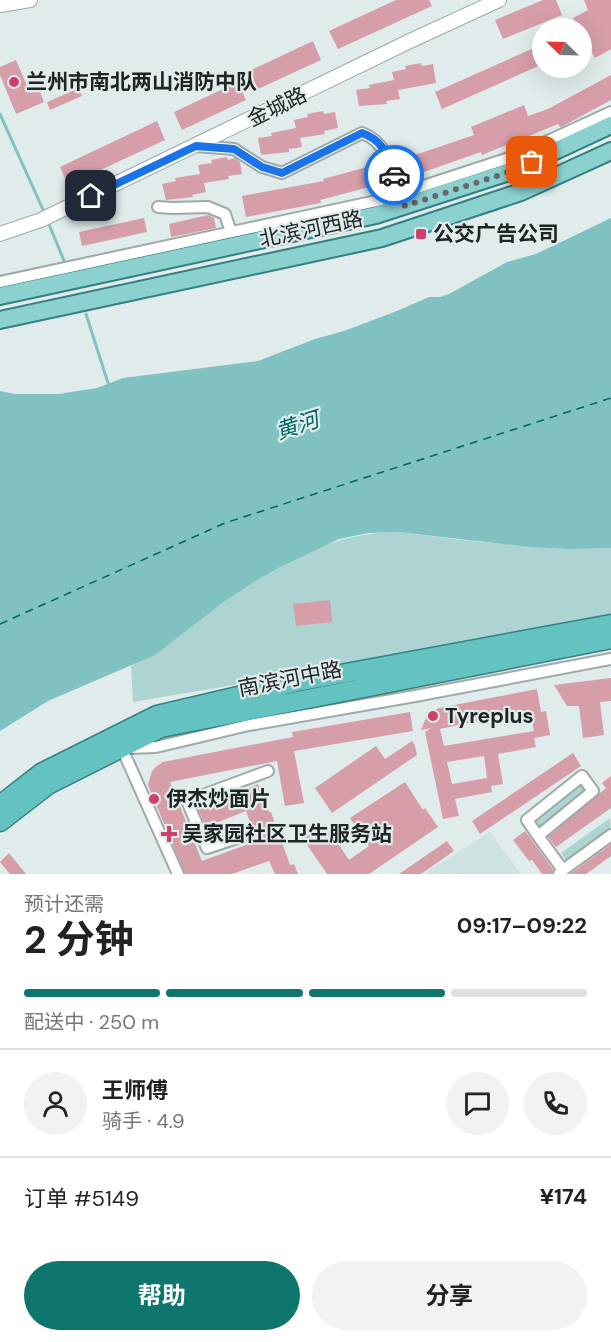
<!DOCTYPE html>
<html lang="zh">
<meta charset="utf-8">
<style>
body{margin:0;font-family:"DM Sans","Noto Sans SC",sans-serif;background:#f2f2f2;color:#222;height:100vh;display:flex;flex-direction:column;font-size:22px;white-space:nowrap}
*{box-sizing:border-box;margin:0}
p{font-size:20px;color:#767676}
.icon{flex:none;width:33px;height:33px;fill:none;stroke:currentColor;stroke-width:2;stroke-linecap:round;stroke-linejoin:round}
.map{position:relative;height:874px;overflow:hidden}
.details{display:flex;flex-direction:column;background:#fff;flex:1}
.details>*{flex:none}
.needle{width:39px;rotate:293deg}
.fabs{position:absolute;left:532px;top:18px;display:grid;gap:12px}
.fabs a{display:grid;place-items:center;width:60px;height:60px;border-radius:50%;background:#fff;box-shadow:0 6px 24px #0002;font-size:30px}
.pin{position:absolute;display:grid;place-items:center;width:51px;height:51px;color:#fff;margin:-26px;border-radius:12px;box-shadow:0 3px 9px #0006}
.courier{position:absolute;display:grid;place-items:center;width:60px;height:60px;margin:-30px;border:4px solid #1a73e8;border-radius:50%;background:#fff;color:#222;box-shadow:0 2px 8px #0007}
.headline em{font-style:normal;font-weight:700}
.headline div{display:flex;flex-direction:column-reverse}
.headline{display:flex;align-items:center;justify-content:space-between;height:102px;padding:0 24px}
h1{font-size:39px;font-weight:700;line-height:45px}
.bar{display:grid;grid-template-columns:repeat(4,1fr);gap:9px 6px;align-content:center;height:72px;padding:0 24px}
.bar i{height:8px;border-radius:4px;background:#e0e0e0}
.bar .selected{background:#0f766e}
.bar p{grid-column:span 4}
.line{display:flex;align-items:center;gap:15px;padding:0 24px;border-top:2px solid #e0e0e0}
.line div{flex:1}
.round{display:grid;place-items:center;flex:none;width:63px;height:63px;border-radius:32px;background:#f2f2f2}
.cta{display:flex;gap:12px;margin-top:auto;padding:12px 24px}
.cta a{flex:1;height:69px;border-radius:36px;background:#0f766e;color:#fff;font-size:24px;font-weight:700;line-height:69px;text-align:center}
.cta a+a{background:#f2f2f2;color:#222}
.map>svg:first-child{display:block}
</style>
<div class="map">
<svg width="611" height="874" viewBox="0 0 611 874">
<rect width="100%" height="100%" fill="#e0ebeb"/>
<path fill="#cde2e1" d="M490 832 521 874H424Z"/>
<path fill="#add4d3" d="M398 532C469 541 540 550 611 548V616L370 662 133 702 131 666C167 649 194 624 225 601 276 565 335 531 398 532Z
M581 782 588 792 540 829 532 819Z
M610 818 611 832 568 863 561 853Z"/>
<path fill="#7fc2c1" d="M611 218V548L569 549 531 547 398 532 368 533 339 539 278 568 257 580 225 601 155 655 48 701 0 731V391L15 394H58L97 388 123 378 258 361 315 339 344 331 397 311 429 297H440L449 294 507 262 536 254Z"/>
<g fill="none" stroke-linecap="round" stroke-linejoin="round">
<path stroke="#7fc2c1" stroke-width="3" d="M0 114 45 214
M48 222 65 263
M86 314 109 386"/>
<path stroke="#016565" stroke-width="1.5" stroke-dasharray="8 6" stroke-linecap="butt" d="M0 624 225 523 611 398"/>
</g>
<path fill="#d69ea8" fill-rule="evenodd" d="M396 0H429L432 6 338 49 329 31Z
M543 0H556L562 15 503 39 495 20Z
M584 0H611V49L595 58 582 35V28H578L573 18 588 10Z
M313 41 321 60 258 89 249 71Z
M543 44V64L442 109 435 92Z
M16 60 30 93 39 89 44 102 16 114 0 75V67Z
M421 63 422 66 433 64 436 83 398 90 400 99 386 101 387 104 359 106 356 90 370 88 369 85 394 80 392 72 406 69 405 66Z
M611 75V100L563 126 560 127 558 124 482 155 481 152 404 179 397 161 474 135 471 127 524 105 528 116 548 109Z
M238 82 246 100 182 130 174 112Z
M79 88 82 96 50 110 47 102Z
M323 111 324 114 335 112 338 128 324 131 325 134 300 138 302 147 289 149V152L261 155 258 138 272 136 271 133 296 128 294 120 308 117 307 114Z
M157 121 165 140 68 185 60 167Z
M227 157 228 160 235 158 240 162 242 174 228 176 229 179 204 183 206 192 192 195 193 197 166 200 162 184 176 181 175 178 200 174 198 165 212 163 211 160Z
M382 163 388 182 320 200 321 203 246 217 242 196 324 181 323 179Z
M208 215 214 218 216 228 171 237 169 224Z
M144 218 147 232 82 246 79 232Z
M330 600 332 622 296 626 293 604Z
M611 678V701L600 702 604 735 583 738 579 706H567L554 685Z
M537 689 541 712 546 711 550 735 534 738 536 747 498 754 503 784 491 786 492 792 455 799 459 816 443 819 425 732 431 728 421 730 428 713 439 708ZM525 711 526 717 531 716 534 731 444 746 440 729ZM484 756 487 778 452 784 447 762Z
M410 712 413 731 294 751 304 803 285 806 277 761 170 782 202 861 257 841 246 811 206 827 198 809 258 784 269 812H271L290 865 294 864 298 874H275L269 861 232 874H185L148 785 152 771 157 766 163 762 293 737 292 732Z
M412 741 415 746 417 755 332 813 315 788 376 746 385 759Z
M573 753 581 766 480 834 472 821Z
M611 776V808L556 847 548 837 606 788 602 783Z
M405 782 423 810 425 808 438 827 369 874H327L303 839 325 824 349 860 369 846 350 818Z
M525 831 553 869 552 874H542L532 860 529 861 513 840Z
M447 841 454 851 421 874H399Z
M611 844V856L586 874H570Z
M9 853 26 874H10L0 862Z"/>
<g fill="none" stroke-linecap="round" stroke-linejoin="round">
<defs>
<path id="minor" d="M196 146 234 149 262 167 282 173 362 133C390 143 393 175 403 201
M158 207 172 208 208 207 225 214 231 232
M0 282 381 200 515 156 611 112
M120 744 178 874
M128 748 156 747 249 725 415 696 611 659
M582 776 593 791 538 836 527 820Z
M243 836 207 848 187 801 268 771
M538 836 563 870 559 874
M563 870 611 835"/>
<path id="tertiary" d="M0 5 30 0
M0 234 41 220 410 41 499 0"/>
<path id="primary" d="M0 296 376 215 512 171 611 125
M0 320 382 238 521 192 611 151"/>
<path id="trunk" d="M0 805 41 773 157 715 297 682 611 624
M0 822 48 785 161 728 611 639"/>
</defs>
<use href="#minor" stroke="#9ea9a8" stroke-width="14"/>
<use href="#tertiary" stroke="#9ea9a8" stroke-width="16"/>
<use href="#primary" stroke="#348080" stroke-width="20"/>
<use href="#trunk" stroke="#348080" stroke-width="21"/>
<use href="#minor" stroke="#fff" stroke-width="10"/>
<use href="#tertiary" stroke="#fff" stroke-width="14"/>
<use href="#primary" stroke="#8bd1d0" stroke-width="16"/>
<use href="#trunk" stroke="#64c2c0" stroke-width="18"/>
</g>
<g fill="none" stroke-linecap="round" stroke-linejoin="round">
<path stroke="#636a6a" stroke-width="6" stroke-dasharray="0 10.8" d="M394 175 405 206 512 171 532 162"/>
<path stroke="#1a73e8" stroke-width="8" d="M91 196 196 146 234 149 262 167 282 173 362 133C384 141 386 154 394 175"/>
</g>
<g fill="#cf416a" stroke="#e0ebeb" stroke-width="2">
<circle cx="14" cy="82" r="6"/>
<rect x="415" y="228" width="12" height="12" rx="3"/>
<circle cx="433" cy="716" r="6"/>
<circle cx="154" cy="799" r="6"/>
<path d="M166 825h6v6h6v6h-6v6h-6v-6h-6v-6h6z"/>
</g>
<g text-anchor="middle" stroke-width="4.5" stroke-linejoin="round" paint-order="stroke">
<g font-size="21" font-weight="bold" fill="#202424" stroke="#e0ebeb" text-anchor="start">
<text x="26" y="89">兰州市南北两山消防中队</text>
<text x="433" y="241">公交广告公司</text>
<text x="445" y="723">Tyreplus</text>
<text x="166" y="806">伊杰炒面片</text>
<text x="182" y="841">吴家园社区卫生服务站</text>
</g>
<g font-size="21" fill="#202424" stroke="#e0ebeb">
<text transform="translate(277 107) rotate(-26)" y="7">金城路</text>
<text transform="translate(311 229) rotate(-12)" y="7">北滨河西路</text>
<text transform="translate(290 679) rotate(-11)" y="7">南滨河中路</text>
</g>
<g font-size="22" font-style="italic" fill="#016565" stroke="#e0ebeb">
<text transform="translate(297 425) rotate(-18)" y="8">黄河</text>
</g>
</g>
</svg>
<div class="fabs">
<a><svg class="needle" viewBox="-14 -14 28 28"><path d="M0-13l5 13h-10z" fill="#e53935"/><path d="M0 13l5-13h-10z" fill="#767676"/></svg></a>
</div>
<div class="pin" style="left:532px;top:162px;background:#ea580c"><svg class="icon" aria-label="bag" viewBox="0 0 24 24"><path d="M5 8h14l-1 12H6zM9 8a3 3 0 0 1 6 0"/></svg></div>
<div class="pin" style="left:91px;top:196px;background:#1f2937"><svg class="icon" aria-label="home" viewBox="0 0 24 24"><path d="M3 11l9-7 9 7M6 9v11h12V9"/></svg></div>
<div class="courier" style="left:394px;top:175px"><svg class="icon" aria-label="car" viewBox="0 0 24 24"><path d="M5 17H2v-5l4-1 3-4h7l3 4 3 1v5h-3M9 17h6M6 11h13"/><circle cx="7" cy="17" r="2"/><circle cx="17" cy="17" r="2"/></svg></div>
</div>
<section class="details">
<div class="headline"><div><h1>2 分钟</h1><p>预计还需</p></div><em>09:17–09:22</em></div>
<div class="bar"><i class="selected"></i><i class="selected"></i><i class="selected"></i><i></i><p>配送中 · 250 m</p></div>
<div class="line" style="height:108px"><a class="round"><svg class="icon" aria-label="person" viewBox="0 0 24 24"><circle cx="12" cy="8" r="4"/><path d="M4 21q1-7 8-7t8 7"/></svg></a><div><b>王师傅</b><p>骑手 · 4.9</p></div><a class="round"><svg class="icon" aria-label="chat" viewBox="0 0 24 24"><path d="M4 5h16v11H9l-5 4z"/></svg></a><a class="round"><svg class="icon" aria-label="phone" viewBox="0 0 24 24"><path d="M5 4h4l2 5-3 2q2 4 5 5l2-3 5 2v4C11 20 4 13 5 4z"/></svg></a></div>
<div class="line" style="height:78px"><div>订单 #5149</div><b>¥174</b></div>
<div class="cta"><a>帮助</a><a>分享</a></div>
</section>
